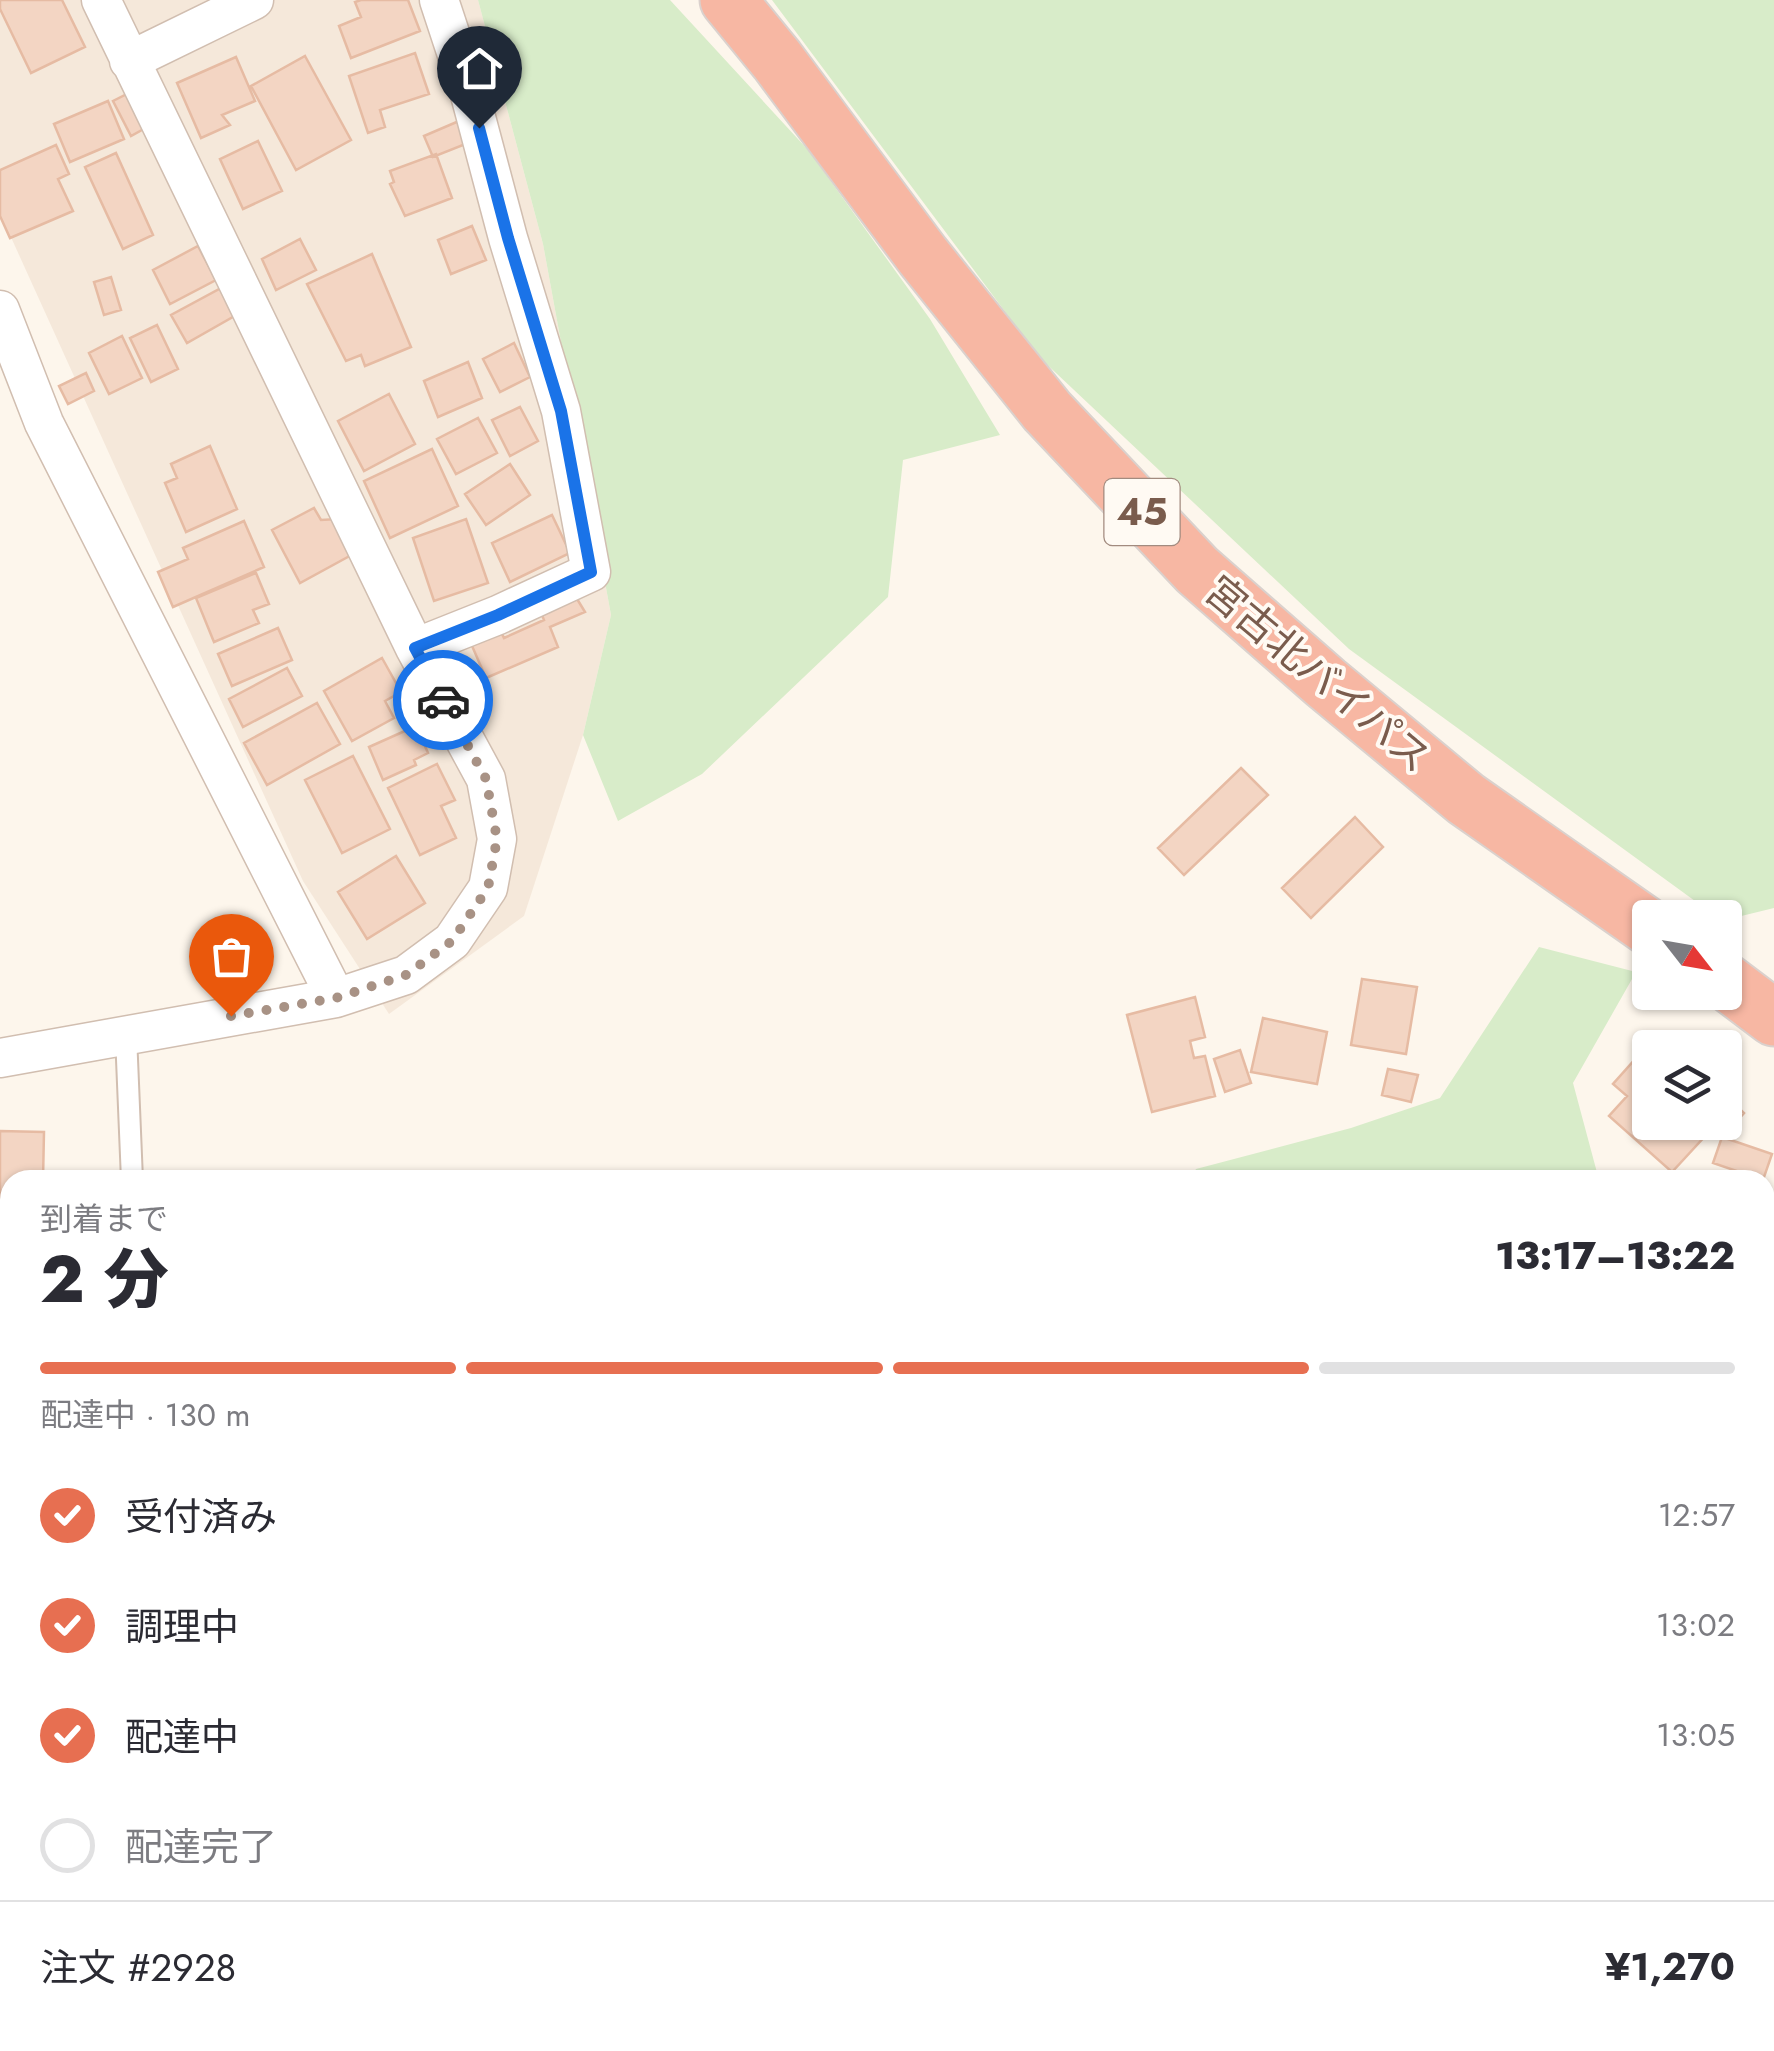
<!DOCTYPE html>
<html lang="ja">
<meta charset="utf-8">
<style>
body{margin:0;font-family:Jost,"Noto Sans JP",sans-serif;background:#f2f2f3;color:#2b2b33;height:100vh;display:flex;flex-direction:column;font-size:38px;white-space:nowrap}
*{box-sizing:border-box;margin:0}
p{font-size:32px;color:#7c7c81}
.icon{flex:none;width:55px;height:55px;fill:none;stroke:currentColor;stroke-width:2;stroke-linecap:round;stroke-linejoin:round}
.map{position:relative;flex:1;overflow:hidden}
.drawer{position:absolute;left:0px;top:1170px;width:1775px;height:882px;display:flex;flex-direction:column;background:#fff;border-radius:30px 30px 0 0;box-shadow:0 2px 8px #0004}
.drawer>*{flex:none}
.needle{width:65px;rotate:121deg}
.tools{position:absolute;left:1632px;top:900px;display:grid;gap:20px}
.tools a{display:grid;place-items:center;width:110px;height:110px;border-radius:10px;background:#fff;box-shadow:0 2px 8px #0004;font-size:50px}
.pin{position:absolute;display:grid;place-items:center;width:85px;height:85px;color:#fff;margin:-102px -42px;border-radius:50% 50% 50% 0;rotate:-45deg;box-shadow:0 0 10px #0007}
.pin .icon{rotate:45deg}
.courier{position:absolute;display:grid;place-items:center;width:100px;height:100px;margin:-50px;border:8px solid #1a73e8;border-radius:50%;background:#fff;color:#222;box-shadow:0 2px 12px #0007}
.overview em{font-style:normal;font-weight:800}
.overview div{display:flex;flex-direction:column-reverse}
.overview{display:flex;align-items:center;justify-content:space-between;height:170px;padding:0 40px}
h1{font-size:65px;font-weight:800;line-height:75px}
.bar{display:grid;grid-template-columns:repeat(4,1fr);gap:15px 10px;align-content:center;height:120px;padding:0 40px}
.bar i{height:12px;border-radius:8px;background:#e1e1e2}
.bar .selected{background:#e76f51}
.bar p{grid-column:span 4}
.line{display:flex;align-items:center;gap:25px;padding:0 40px;border-top:2px solid #e1e1e2}
.line div{flex:1}
ol{padding:0 40px;list-style:none}
li{display:flex;align-items:center;gap:30px;height:110px}
li p{margin-inline-start:auto}
li .icon{padding:10px;border-radius:50%;background:#e76f51;color:#fff;stroke-width:4}
li:last-child{color:#7c7c81}
li i{width:55px;height:55px;border:5px solid #e1e1e2;border-radius:50%}
.map>svg:first-child{display:block}
</style>
<div class="map">
<svg width="1774" height="2051" viewBox="0 0 1774 2051">
<rect width="100%" height="100%" fill="#fdf6ec"/>
<path fill="#f5e8da" d="M0 0H478L543 244 611 615 583 735 524 916 389 1014 303 881 0 213Z"/>
<path fill="#d8ecc9" d="M478 0H670L809 151 930 319 1000 435 903 460 888 597 702 774 618 821 583 735 611 615 543 244Z
M772 0H1774V908L1725 920V918L1717 917 1349 649 1039 357Z
M1539 947 1636 972 1573 1083 1599 1180H1190L1196 1169 1351 1128 1440 1098Z
M1774 1546V2051H1561L1582 2042H1765V1553Z
M587 2042H1291L1301 2051H586Z"/>
<path fill="#f3d5c3" stroke="#e6bba3" stroke-width="2.5" d="M0 0H62L85 47 31 73 0 9Z
M361 0H408L420 31 351 58 339 26 361 17 355 2Z
M415 53 429 94 380 110 385 127 368 133 349 76Z
M305 56 351 140 296 170 251 86Z
M236 57 255 101 222 115 230 125 201 138 177 83Z
M131 92 149 126 131 136 113 101Z
M108 101 124 139 70 162 54 124Z
M459 121 468 143 433 157 424 136Z
M258 141 282 191 243 209 220 159Z
M56 145 69 174 58 179 73 211 10 238 0 216V170Z
M116 153 153 235 123 249 85 167Z
M436 154 452 198 405 216 390 184 394 182 390 171Z
M472 226 486 260 451 274 438 240Z
M300 239 316 270 276 290 262 259Z
M198 246 216 280 170 304 153 270Z
M372 254 411 347 365 366 361 355 346 361 307 284Z
M111 277 121 310 104 315 94 282Z
M223 287 238 314 187 343 171 315Z
M157 325 178 369 151 382 130 338Z
M122 336 142 378 109 394 89 353Z
M514 343 530 377 500 392 483 359Z
M468 362 482 398 438 417 424 381Z
M86 373 94 391 68 404 59 386Z
M389 394 415 444 364 471 338 421Z
M520 407 538 441 510 456 492 420Z
M478 418 497 453 456 474 437 439Z
M210 446 237 509 186 532 165 483 177 478 171 464Z
M432 449 458 506 390 538 364 481Z
M510 464 530 495 486 525 465 494Z
M314 508 321 520 338 519 355 553 300 583 272 530Z
M552 515 570 553 510 582 492 543Z
M466 519 488 583 434 601 413 538Z
M244 521 264 567 173 607 158 572 188 559 183 548Z
M256 573 269 604 253 610 259 623 214 642 196 598Z
M571 589 585 612 550 627 558 647 486 678 469 639 498 626 504 638 544 620 538 605Z
M278 628 292 660 232 686 218 654Z
M382 658 401 692 385 701 394 718 352 741 324 691Z
M287 668 302 696 243 727 229 699Z
M418 693 425 708 404 719 396 704Z
M317 703 340 744 267 785 244 743Z
M416 726 428 753 414 760 416 765 383 780 369 747Z
M353 756 390 829 342 853 305 780Z
M437 764 455 800 441 806 456 838 420 855 388 788Z
M1241 768 1268 795 1184 875 1158 848Z
M1355 817 1383 847 1311 918 1282 888Z
M396 856 425 903 367 939 338 892Z
M1362 979 1417 987 1406 1054 1351 1045Z
M1195 997 1205 1037 1190 1041 1194 1058 1205 1056 1215 1096 1152 1112 1127 1015Z
M1263 1018 1327 1032 1317 1084 1251 1072Z
M1646 1047 1650 1050V1122H1694L1707 1134 1672 1172 1609 1116 1627 1096 1613 1084Z
M1240 1050 1251 1083 1225 1092 1214 1059Z
M1388 1069 1418 1075 1411 1102 1382 1095Z
M1725 1095 1744 1113 1724 1136 1708 1122H1725Z
M0 1131 44 1132 43 1180H10V1224H0Z
M1722 1137 1772 1154 1763 1180 1713 1163Z"/>
<g fill="none" stroke-linecap="round" stroke-linejoin="round">
<defs>
<path id="lane" d="M126 1035 132 1180
M1765 1216 1774 1214
M0 1335 10 1338"/>
<path id="street" d="M129 61 254 0
M0 310 44 423 336 998
M415 648 498 615 591 572 561 411 508 238 469 91 439 0
M0 1058 336 998 406 975 452 941 488 888 497 839 486 779 415 648 101 0"/>
<path id="highway" d="M728 0 777 60 923 256 1047 411 1197 570 1326 683 1466 799 1650 928
M1725 981 1774 1018"/>
</defs>
<use href="#lane" stroke="#d1beb0" stroke-width="24"/>
<use href="#street" stroke="#d1beb0" stroke-width="41"/>
<use href="#highway" stroke="#dad1cd" stroke-width="59"/>
<use href="#lane" stroke="#fff" stroke-width="20"/>
<use href="#street" stroke="#fff" stroke-width="38"/>
<use href="#highway" stroke="#f7b7a3" stroke-width="55"/>
</g>
<g fill="none" stroke-linecap="round" stroke-linejoin="round">
<path stroke="#a89285" stroke-width="10" stroke-dasharray="0 18" d="M231 1016 336 998 406 975 452 941 488 888 497 839 486 779 443 700"/>
<path stroke="#1a73e8" stroke-width="12" d="M443 700 415 648 498 615 591 572 561 411 508 238 479 128"/>
</g>
<g text-anchor="middle" stroke-width="8" stroke-linejoin="round" paint-order="stroke">
<rect fill="#fffaf3" stroke="#a28b7f" stroke-width="2.5" x="1104.5" y="479" width="75" height="66" rx="8"/>
<g font-size="38" font-weight="bold" fill="#7a5c4d">
<text x="1142" y="525">45</text>
</g>
<g font-size="40" fill="#7a5c4d" stroke="#fffaf3">
<text transform="translate(1318 674) rotate(40)" y="14">宮古北バイパス</text>
</g>
</g>
</svg>
<div class="tools">
<a><svg class="needle" viewBox="-14 -14 28 28"><path d="M0-13l5 13h-10z" fill="#e53935"/><path d="M0 13l5-13h-10z" fill="#7c7c81"/></svg></a>
<a><svg class="icon" aria-label="layers" viewBox="0 0 24 24"><path d="M12 4l9 5-9 5-9-5zM3 14l9 5 9-5"/></svg></a>
</div>
<div class="pin" style="left:231px;top:1016px;background:#ea580c"><svg class="icon" aria-label="bag" viewBox="0 0 24 24"><path d="M5 8h14l-1 12H6zM9 8a3 3 0 0 1 6 0"/></svg></div>
<div class="pin" style="left:479px;top:128px;background:#1f2937"><svg class="icon" aria-label="home" viewBox="0 0 24 24"><path d="M3 11l9-7 9 7M6 9v11h12V9"/></svg></div>
<div class="courier" style="left:443px;top:700px"><svg class="icon" aria-label="car" viewBox="0 0 24 24"><path d="M5 17H2v-5l4-1 3-4h7l3 4 3 1v5h-3M9 17h6M6 11h13"/><circle cx="7" cy="17" r="2"/><circle cx="17" cy="17" r="2"/></svg></div>
<section class="drawer">
<div class="overview"><div><h1>2 分</h1><p>到着まで</p></div><em>13:17–13:22</em></div>
<div class="bar"><i class="selected"></i><i class="selected"></i><i class="selected"></i><i></i><p>配達中 · 130 m</p></div>
<ol>
<li><svg class="icon" aria-label="check" viewBox="0 0 24 24"><path d="M5 12l5 5 9-10"/></svg>受付済み<p>12:57</p></li>
<li><svg class="icon" aria-label="check" viewBox="0 0 24 24"><path d="M5 12l5 5 9-10"/></svg>調理中<p>13:02</p></li>
<li><svg class="icon" aria-label="check" viewBox="0 0 24 24"><path d="M5 12l5 5 9-10"/></svg>配達中<p>13:05</p></li>
<li><i></i>配達完了</li>
</ol>
<div class="line" style="height:130px"><div>注文 #2928</div><b>¥1,270</b></div>
</section>
</div>
